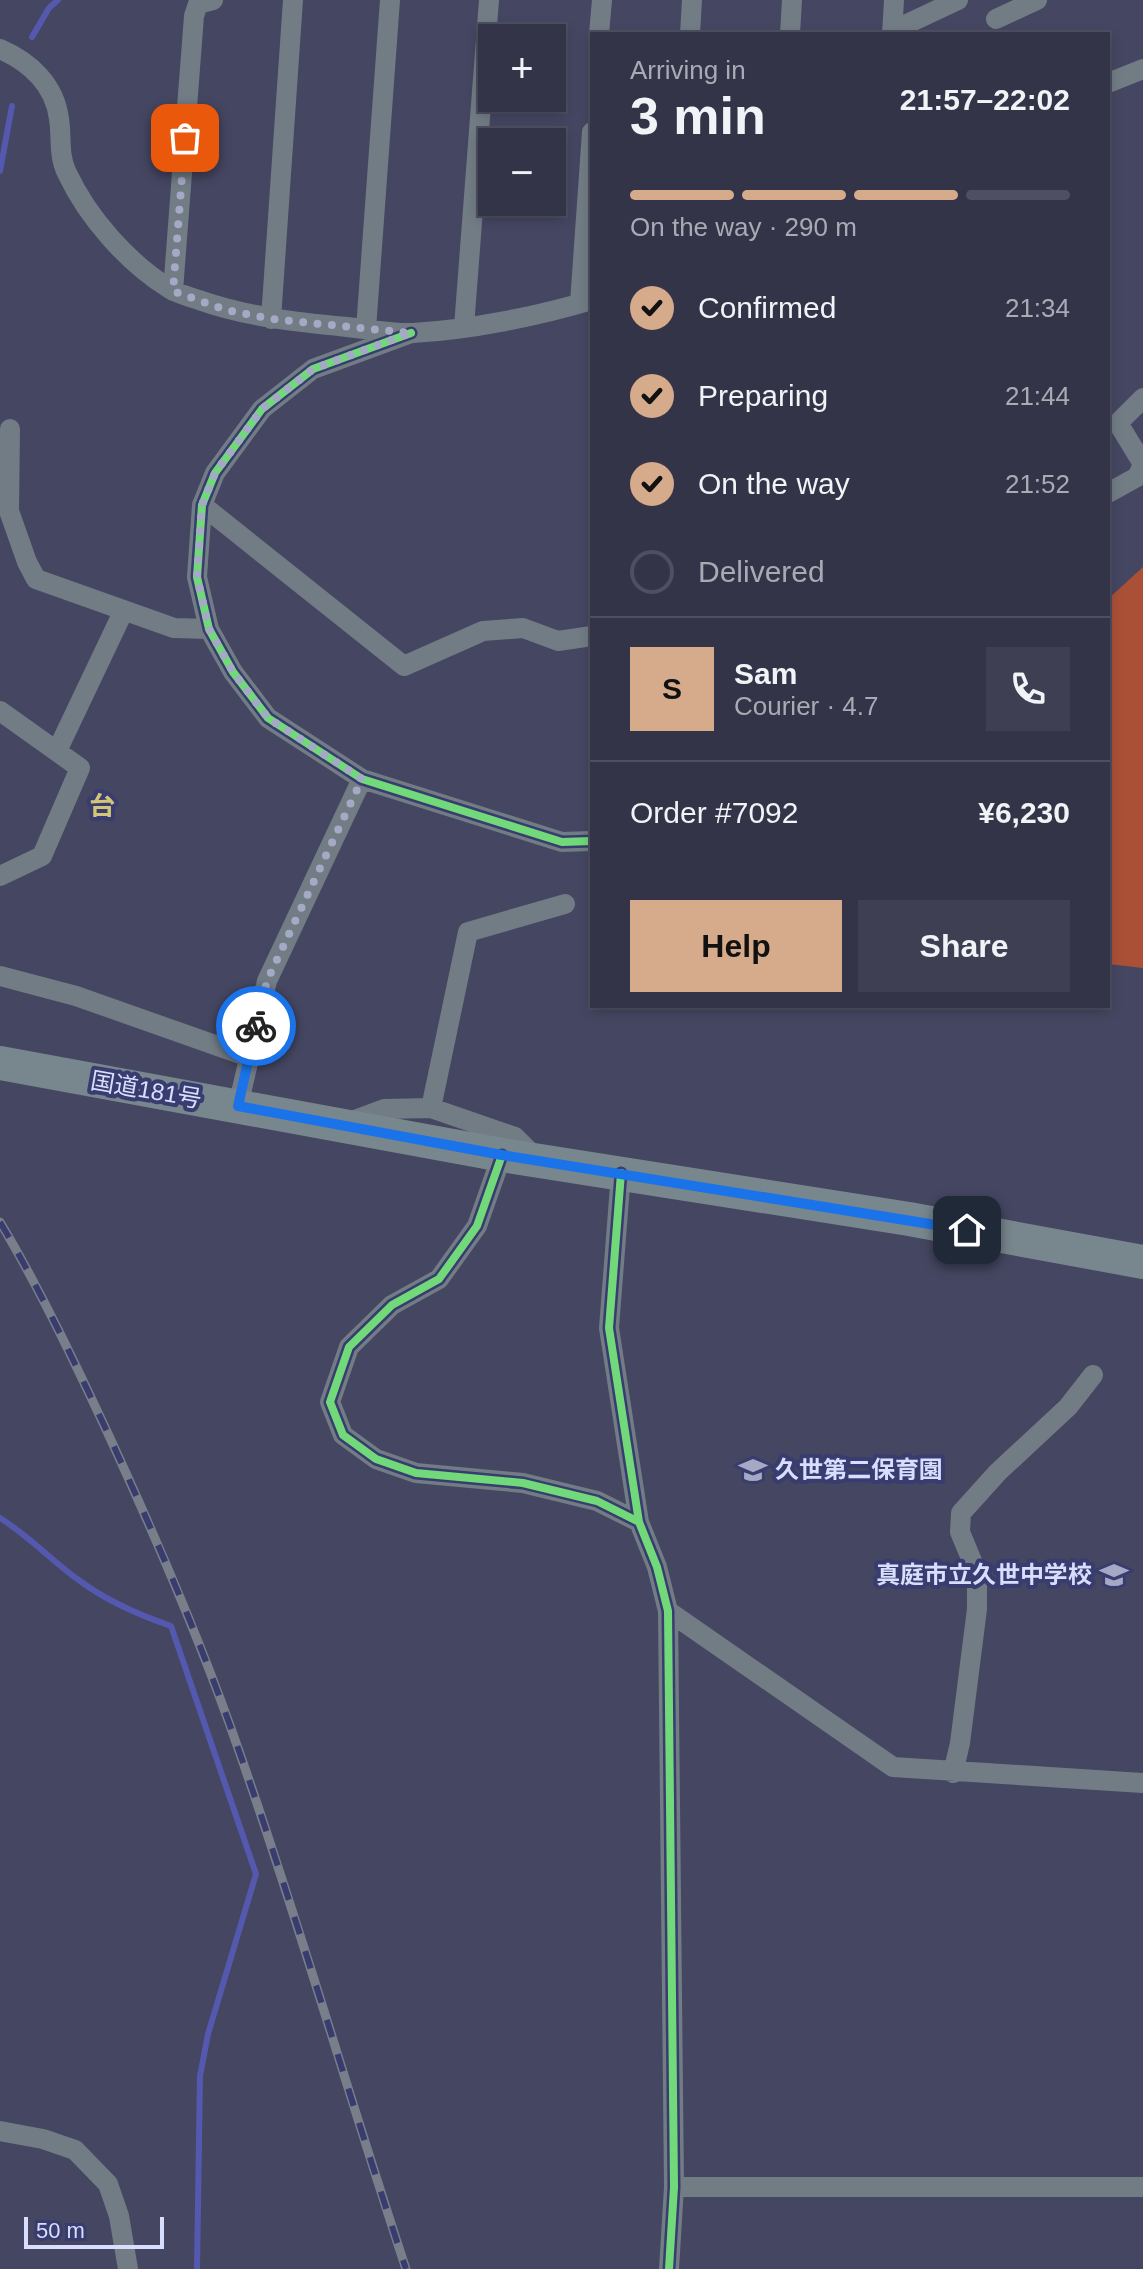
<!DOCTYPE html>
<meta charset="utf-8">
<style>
body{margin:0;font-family:Helvetica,"Noto Sans JP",sans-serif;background:#3f3f53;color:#f1f3f6;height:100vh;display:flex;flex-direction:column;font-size:30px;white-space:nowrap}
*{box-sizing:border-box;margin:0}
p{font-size:26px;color:#a9aab4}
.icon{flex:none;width:44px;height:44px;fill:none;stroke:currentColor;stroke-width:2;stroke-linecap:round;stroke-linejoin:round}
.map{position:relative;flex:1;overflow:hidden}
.panel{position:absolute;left:590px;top:32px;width:520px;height:976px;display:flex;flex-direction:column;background:#343449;border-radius:0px;box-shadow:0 4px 12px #0003,0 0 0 2px #4e4f61}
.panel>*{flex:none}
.fabs{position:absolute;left:478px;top:24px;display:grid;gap:16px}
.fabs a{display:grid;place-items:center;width:88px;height:88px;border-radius:0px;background:#343449;box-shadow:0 4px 12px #0003,0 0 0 2px #4e4f61;font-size:40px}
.scale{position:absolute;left:24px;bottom:20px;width:140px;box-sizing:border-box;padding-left:8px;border:4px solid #d8defd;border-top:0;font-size:22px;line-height:28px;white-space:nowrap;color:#d8defd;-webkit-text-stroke:6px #383c6e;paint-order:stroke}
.pin{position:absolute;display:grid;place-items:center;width:68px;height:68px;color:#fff;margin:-34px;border-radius:16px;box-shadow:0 4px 12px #0006}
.courier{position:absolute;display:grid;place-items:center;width:80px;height:80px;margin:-40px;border:6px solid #1a73e8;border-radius:50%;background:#fff;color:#222;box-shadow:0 2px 10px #0007}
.head em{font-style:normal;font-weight:700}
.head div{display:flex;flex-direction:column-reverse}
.head{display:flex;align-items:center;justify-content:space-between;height:136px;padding:0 40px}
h1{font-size:52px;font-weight:700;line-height:60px}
.bar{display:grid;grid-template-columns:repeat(4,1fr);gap:12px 8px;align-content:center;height:96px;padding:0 40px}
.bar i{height:10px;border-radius:6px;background:#4e4f61}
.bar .current{background:#d6ab8b}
.bar p{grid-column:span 4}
.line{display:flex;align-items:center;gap:20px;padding:0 40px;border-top:2px solid #4e4f61}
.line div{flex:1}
.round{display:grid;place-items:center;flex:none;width:84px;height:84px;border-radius:0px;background:#3f3f53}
ol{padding:0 40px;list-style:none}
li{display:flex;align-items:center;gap:24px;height:88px}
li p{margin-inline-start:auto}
li .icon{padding:8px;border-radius:50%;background:#d6ab8b;color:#111;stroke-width:4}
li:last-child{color:#a9aab4}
li i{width:44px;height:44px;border:4px solid #4e4f61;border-radius:50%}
.primary-button{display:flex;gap:16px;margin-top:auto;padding:16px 40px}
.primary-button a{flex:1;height:92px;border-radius:0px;background:#d6ab8b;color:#111;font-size:32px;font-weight:700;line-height:92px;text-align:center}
.primary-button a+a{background:#3f3f53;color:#f1f3f6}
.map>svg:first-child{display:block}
</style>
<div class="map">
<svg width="1143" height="2269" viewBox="0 0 1143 2269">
<rect width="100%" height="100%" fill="#454661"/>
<path fill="#aa5037" d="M1143 567V968L1108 964V599Z"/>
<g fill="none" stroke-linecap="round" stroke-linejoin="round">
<path stroke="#5459af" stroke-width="6" d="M32 37 49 8 58 0
M0 171 12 106
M0 1518C29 1536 52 1561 80 1581 107 1601 139 1615 171 1626L256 1874 208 2034 200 2076 197 2269"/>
<path stroke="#727c85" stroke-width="20" d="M996 19 1037 0
M892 31 958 0
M599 34 602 0
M690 34 692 0
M790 34 792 0
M892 34 894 0
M0 49C30 62 55 85 59 119 62 137 58 155 67 173 88 218 128 263 170 289 179 294 189 297 199 300 247 317 296 322 347 327 369 329 392 334 413 333 469 330 539 316 592 300
M1108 83 1143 69
M173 291 194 16 198 4 213 0
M580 303 592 132
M271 319 293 0
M464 327 489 0
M366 329 390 0
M411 333 313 369 262 409 215 473 202 505 197 577 209 629 233 672 268 718 362 779 562 842 592 841
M1143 398 1118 423 1143 464
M10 429 9 511 27 562 36 579 174 628 209 629
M1108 493 1137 477 1143 465
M202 505 404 666 483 631 523 628 558 641 592 636
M0 711 80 768 42 856 0 876
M57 751 124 610
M0 976 76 996 249 1057
M238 1106 267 981 362 779
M431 1108 468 932 565 904
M349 1122 384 1109 431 1108 515 1137 536 1158
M502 1155 477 1226 439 1279 392 1305 349 1347 330 1402 343 1435 376 1459 416 1473 523 1483 597 1501 639 1522
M621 1173 609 1328 639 1522 657 1567 668 1611 674 2187 669 2269
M668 1611 893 1767 1143 1783
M953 1773 960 1743 977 1609V1573L960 1532 961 1513 998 1472 1068 1407 1093 1375
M0 2131 43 2139 75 2150 108 2184 119 2216 128 2269
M674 2187H1143"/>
<path stroke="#78868e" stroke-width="34" d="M0 1063 502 1155 909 1219 1143 1262"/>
<defs>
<path id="rail" d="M0 1222C41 1291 76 1365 110 1438 157 1540 202 1644 239 1751 299 1922 349 2097 406 2269"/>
</defs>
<use href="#rail" stroke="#797f8a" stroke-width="9"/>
<use href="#rail" stroke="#383c6e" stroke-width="6" stroke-dasharray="18" stroke-linecap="butt"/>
<defs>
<path id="cycleway" d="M411 333 313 369 262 409 215 473 202 505 197 577 209 629 233 672 268 718 362 779 562 842 592 841
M502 1155 477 1226 439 1279 392 1305 349 1347 330 1402 343 1435 376 1459 416 1473 523 1483 597 1501 639 1522
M621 1173 609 1328 639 1522 657 1567 668 1611 674 2187 669 2269"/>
</defs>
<use href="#cycleway" stroke="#383c6e" stroke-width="13"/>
<use href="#cycleway" stroke="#71d979" stroke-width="8"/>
</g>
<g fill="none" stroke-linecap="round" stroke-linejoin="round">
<path stroke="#a5a9c6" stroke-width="8" stroke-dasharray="0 14.4" d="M185 138 173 291 226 310 271 319 411 333 313 369 262 409 215 473 202 505 197 577 209 629 233 672 268 718 362 779 267 981 256 1026"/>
<path stroke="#1a73e8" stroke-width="10" d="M256 1026 238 1106 502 1155 967 1230"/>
</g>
<defs>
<symbol id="school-bare" viewBox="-9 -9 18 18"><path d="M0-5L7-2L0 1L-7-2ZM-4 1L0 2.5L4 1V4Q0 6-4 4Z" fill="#a5a9c6" stroke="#383c6e" stroke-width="2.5" paint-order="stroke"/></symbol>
</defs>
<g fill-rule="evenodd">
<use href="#school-bare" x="733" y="1450" width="40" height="40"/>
<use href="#school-bare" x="1094" y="1555" width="40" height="40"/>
</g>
<g text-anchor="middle" stroke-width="8" stroke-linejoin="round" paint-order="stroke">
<g font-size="24" fill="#d8defd" stroke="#383c6e">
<text transform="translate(146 1090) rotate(10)" y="8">国道181号</text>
</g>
<g font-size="24" font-weight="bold" fill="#d8defd" stroke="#383c6e" text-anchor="start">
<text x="775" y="1478">久世第二保育園</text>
<text x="1092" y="1583" text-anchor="end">真庭市立久世中学校</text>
</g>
<g font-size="26" font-weight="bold" fill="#d4c476" stroke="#383c6e">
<text x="102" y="815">台</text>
</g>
</g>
</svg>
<div class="fabs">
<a>+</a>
<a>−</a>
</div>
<div class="scale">50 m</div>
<div class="pin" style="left:185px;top:138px;background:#ea580c"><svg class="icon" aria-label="bag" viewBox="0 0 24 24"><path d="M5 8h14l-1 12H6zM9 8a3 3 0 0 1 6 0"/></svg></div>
<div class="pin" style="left:967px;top:1230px;background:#1f2937"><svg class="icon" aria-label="home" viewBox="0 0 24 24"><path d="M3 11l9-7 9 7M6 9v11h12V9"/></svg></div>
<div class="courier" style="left:256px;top:1026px"><svg class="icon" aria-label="bike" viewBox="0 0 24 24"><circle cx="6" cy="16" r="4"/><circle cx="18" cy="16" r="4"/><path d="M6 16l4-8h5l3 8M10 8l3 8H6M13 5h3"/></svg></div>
<section class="panel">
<div class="head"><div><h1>3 min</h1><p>Arriving in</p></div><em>21:57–22:02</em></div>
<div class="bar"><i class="current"></i><i class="current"></i><i class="current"></i><i></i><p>On the way · 290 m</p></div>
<ol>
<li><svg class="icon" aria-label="check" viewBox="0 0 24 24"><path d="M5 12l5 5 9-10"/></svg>Confirmed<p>21:34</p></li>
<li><svg class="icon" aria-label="check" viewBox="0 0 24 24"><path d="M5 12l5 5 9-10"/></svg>Preparing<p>21:44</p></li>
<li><svg class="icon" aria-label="check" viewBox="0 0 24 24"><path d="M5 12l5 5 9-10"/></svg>On the way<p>21:52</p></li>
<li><i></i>Delivered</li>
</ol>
<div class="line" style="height:144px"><b class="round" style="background:#d6ab8b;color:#111">S</b><div><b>Sam</b><p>Courier · 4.7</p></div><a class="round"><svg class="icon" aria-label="phone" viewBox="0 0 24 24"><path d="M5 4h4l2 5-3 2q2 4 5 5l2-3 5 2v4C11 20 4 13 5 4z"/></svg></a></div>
<div class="line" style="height:104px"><div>Order #7092</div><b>¥6,230</b></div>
<div class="primary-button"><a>Help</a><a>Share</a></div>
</section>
</div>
